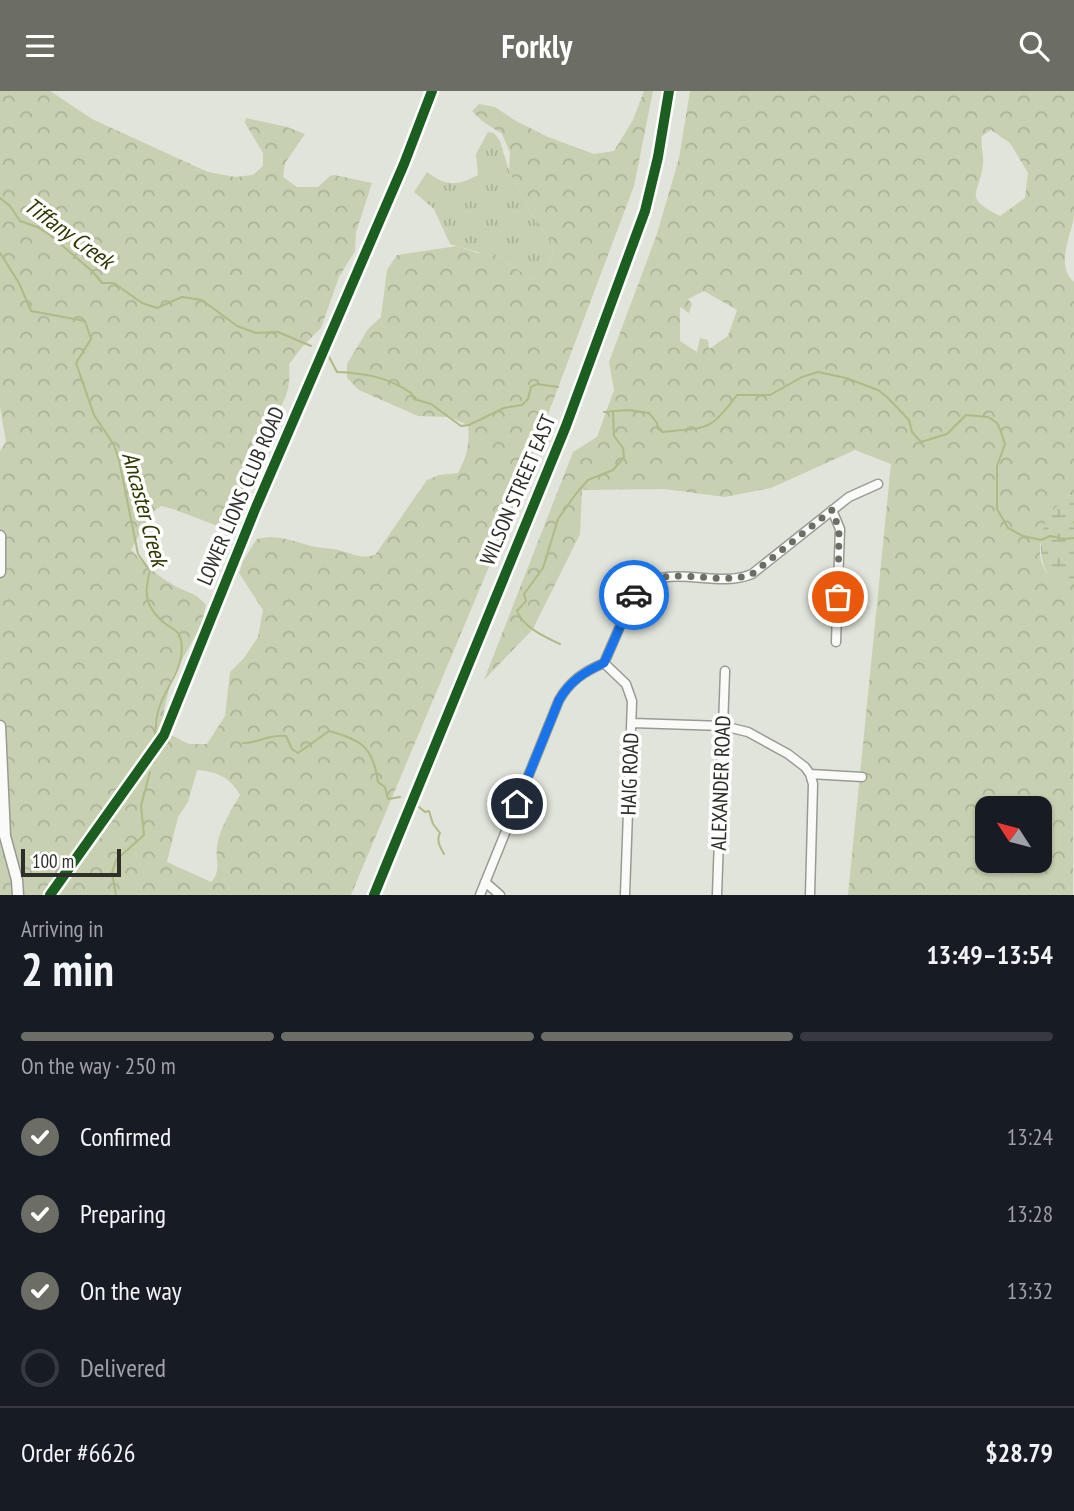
<!DOCTYPE html>
<meta charset="utf-8">
<style>
body{margin:0;font-family:"PT Sans Narrow",sans-serif;background:#20242c;color:#f1f3f6;height:100vh;display:flex;flex-direction:column;font-size:26px;white-space:nowrap}
*{box-sizing:border-box;margin:0}
p{font-size:23px;color:#9ea1a6}
.icon{flex:none;width:38px;height:38px;fill:none;stroke:currentColor;stroke-width:2;stroke-linecap:round;stroke-linejoin:round}
.map{position:relative;height:804px;overflow:hidden}
.sheet{display:flex;flex-direction:column;background:#171b24;flex:1}
.sheet>*{flex:none}
.needle{width:46px;rotate:306deg}
.buttons{position:absolute;left:975px;top:705px;display:grid;gap:14px}
.buttons a{display:grid;place-items:center;width:77px;height:77px;border-radius:14px;background:#171b24;box-shadow:0 2px 5px #0004;font-size:35px}
.scale{position:absolute;left:21px;bottom:18px;width:100px;box-sizing:border-box;padding-left:7px;border:4px solid #2d2f28;border-top:0;font-size:19px;line-height:24px;white-space:nowrap;color:#2d2f28;-webkit-text-stroke:5px #fff;paint-order:stroke}
.pin{position:absolute;display:grid;place-items:center;width:60px;height:60px;color:#fff;margin:-30px;border:4px solid #fff;border-radius:50%;box-shadow:0 2px 7px #0007}
.courier{position:absolute;display:grid;place-items:center;width:70px;height:70px;margin:-35px;border:5px solid #1a73e8;border-radius:50%;background:#fff;color:#222;box-shadow:0 2px 9px #0007}
.summary em{font-style:normal;font-weight:700}
.summary div{display:flex;flex-direction:column-reverse}
.summary{display:flex;align-items:center;justify-content:space-between;height:119px;padding:0 21px}
h1{font-size:46px;font-weight:700;line-height:52px}
.bar{display:grid;grid-template-columns:repeat(4,1fr);gap:10px 7px;align-content:center;height:84px;padding:0 21px}
.bar i{height:9px;border-radius:5px;background:#363941}
.bar .on{background:#6c6e66}
.bar p{grid-column:span 4}
.line{display:flex;align-items:center;gap:18px;padding:0 21px;border-top:2px solid #363941}
.line div{flex:1}
ol{padding:0 21px;list-style:none}
li{display:flex;align-items:center;gap:21px;height:77px}
li p{margin-inline-start:auto}
li .icon{padding:7px;border-radius:50%;background:#6c6e66;color:#fff;stroke-width:4}
li:last-child{color:#9ea1a6}
li i{width:38px;height:38px;border:4px solid #363941;border-radius:50%}
header{display:flex;justify-content:space-between;align-items:center;height:91px;padding:0 21px;background:#6c6e66;color:#fff;font-size:32px;font-weight:700}
.map>svg:first-child{display:block}
</style>
<header><svg class="icon" aria-label="menu" viewBox="0 0 24 24"><path d="M4 6h16M4 12h16M4 18h16"/></svg>Forkly<svg class="icon" aria-label="search" viewBox="0 0 24 24"><circle cx="10" cy="10" r="6"/><path d="M15 15l6 6"/></svg></header>
<div class="map">
<svg width="1074" height="804" viewBox="0 0 1074 804">
<defs>
<pattern id="grass-tufts" width="24" height="20" patternUnits="userSpaceOnUse" patternTransform="scale(1.75)"><rect width="24" height="20" fill="#c7d0b1"/><path d="M3 7l-1-3M5 7V3M7 7l1-3M15 17l-1-3M17 17v-4M19 17l1-3" fill="none" stroke="#abb398"/></pattern>
<pattern id="forest-crowns" width="20" height="18" patternUnits="userSpaceOnUse" patternTransform="scale(1.75)"><rect width="20" height="18" fill="#c7d0b1"/><path d="M2 6a3 3 0 1 1 6 0M12 15a3 3 0 1 1 6 0" fill="none" stroke="#abb398"/></pattern>
<pattern id="wetland-marsh" width="20" height="14" patternUnits="userSpaceOnUse" patternTransform="scale(1.75)"><rect width="20" height="14" fill="#c7d0b1"/><path d="M1 5h8M5 5V1M11 12h8M15 12V8" fill="none" stroke="#abb398"/></pattern>
</defs>
<rect width="100%" height="100%" fill="#e1e4da"/>
<path fill="url(#grass-tufts)" d="M488 41 494 42 500 50 509 80 537 133 550 148 554 159 548 176 531 188 495 163H484L450 153 434 118 414 101 427 81C446 96 457 95 478 84L476 63Z"/>
<path fill="url(#forest-crowns)" fill-rule="evenodd" d="M0 0H50L92 28 208 81 235 86 253 84 263 75V62L245 32 246 27 287 36 305 43 285 72 283 86 297 96H318L330 85 334 84 372 92 356 141 355 160 339 186 321 237 303 255 289 273C291 298 286 313 268 331 260 340 259 337 256 350L265 366C259 375 251 385 246 395 240 409 243 434 223 437L173 418 161 415 151 422 131 459C144 472 156 484 172 493 185 502 195 500 206 514L201 535 172 586 164 619V637L167 642 189 653H207L225 625 230 581 244 567 258 546 263 519 239 482 243 470 257 448C277 443 292 450 311 455 320 457 329 457 338 459 355 463 358 468 375 464L427 389 439 384 458 382C467 365 470 353 468 334L449 326 418 325 359 299 347 287V273L368 238 381 226 387 179 397 164 457 155 477 162 495 163 531 188 548 176 554 159 550 148 537 133 509 80 510 61 502 43 482 30 472 20 479 13 495 16 516 30 548 46 594 63 614 60 633 29 644 0H653L634 95 504 440 351 804H0V360L6 351 0 316ZM197 679C216 680 231 687 240 704 231 720 220 736 217 755 215 769 222 779 211 791L167 771 178 726 188 711Z
M690 0H1074C1074 41 1074 84 1074 125 1071 146 1055 174 1074 191V404L1067 405C1049 423 1029 457 1047 482 1051 488 1061 491 1067 494L1074 488 1073 804H848L891 373 855 359 771 397 725 406 664 398 582 399 580 443 533 538 484 589 573 361 597 346 614 299 609 271 657 143 679 67ZM991 39 1010 52 1028 82 1025 107 1000 125C961 105 980 105 983 72 984 63 980 54 982 45ZM704 200 737 219 728 245 709 258 708 249 700 247 697 261 680 250V216L689 222 692 213 688 208ZM987 718H1040V770H987Z"/>
<path fill="url(#wetland-marsh)" d="M1074 404V488L1067 494C1038 491 1037 451 1046 430 1050 420 1060 412 1067 405Z"/>
<g fill="none" stroke-linecap="round" stroke-linejoin="round">
<path stroke="#aebb86" stroke-width="2" d="M0 107 10 115 20 130 37 136 50 144 93 181 102 192H114L142 212 157 217 182 206 202 209 237 235 256 242 278 241 311 255
M0 162 19 192 31 220 85 230 91 248 76 272 94 324 114 354 119 369 138 463 150 480C144 501 145 515 162 530 169 537 179 538 181 549 186 576 167 593 159 617 156 625 156 635 155 644
M328 264 337 281C364 282 388 286 411 302L414 308 431 313 461 335 469 334 504 317 522 314 528 308 531 296 537 293 558 296
M604 321 628 319 649 322 657 332 658 338 663 341C707 336 709 342 737 304H770L802 286 818 281 846 287 878 299 887 306 909 329 912 341 921 351 947 343 966 324 988 326 997 332 1000 338 1005 353 997 375V418L1008 437 1023 445 1041 449 1050 445 1064 448 1074 447
M1074 431V432
M560 553C545 546 523 536 517 520L526 510 524 503 543 477 558 428 575 404 588 389 613 379 624 366 623 357 614 345 613 321
M243 652C260 652 268 643 286 645L292 658 298 662 329 640C362 649 373 656 378 691L385 696 388 708 400 706
M419 716 425 721 429 720 433 733 440 742C436 749 440 756 444 763
M116 804 112 782 116 769 144 744 141 715 150 681"/>
<defs>
<path id="minor" d="M832 419 840 438 836 551
M604 572 626 593 632 610 625 804
M632 632 723 635 748 641 788 663 805 676 810 683 862 686
M485 791 500 804
M480 804 559 609C570 590 583 581 604 572L635 501C667 469 714 499 752 483L849 406 878 393
M717 804 725 580
M810 804 813 693 810 683"/>
<path id="tertiary" d="M0 445V481
M0 635 5 745 17 789 18 804
M50 804 164 644 256 416 404 73 432 0"/>
<path id="secondary" d="M374 804 566 335 645 120 658 66 669 0"/>
</defs>
<use href="#minor" stroke="#989b93" stroke-width="11"/>
<use href="#tertiary" stroke="#989b93" stroke-width="13"/>
<use href="#secondary" stroke="#989b93" stroke-width="14"/>
<use href="#minor" stroke="#fafbf9" stroke-width="8"/>
<use href="#tertiary" stroke="#fafbf9" stroke-width="10"/>
<use href="#secondary" stroke="#f3f3f0" stroke-width="10"/>
<defs>
<path id="cycleway" d="M50 804 164 644 256 416 404 73 432 0
M374 804 566 335 645 120 658 66 669 0"/>
</defs>
<use href="#cycleway" stroke="#fff" stroke-width="15"/>
<use href="#cycleway" stroke="#1b5e20" stroke-width="10"/>
</g>
<g fill="none" stroke-linecap="round" stroke-linejoin="round">
<path stroke="#6c6e66" stroke-width="7" stroke-dasharray="0 12.6" d="M634 504C660 467 715 498 752 483L832 419 839 438 838 506"/>
<path stroke="#1a73e8" stroke-width="9" d="M517 713 559 609C570 590 584 581 604 572L634 504"/>
</g>
<g text-anchor="middle" stroke-width="7" stroke-linejoin="round" paint-order="stroke">
<g font-size="21" fill="#2d2f28" stroke="#fff">
<text transform="translate(518 399) rotate(-67)" y="7">WILSON STREET EAST</text>
<text transform="translate(241 405) rotate(-67)" y="7">LOWER LIONS CLUB ROAD</text>
<text transform="translate(630 683) rotate(-88)" y="7">HAIG ROAD</text>
<text transform="translate(721 692) rotate(-88)" y="7">ALEXANDER ROAD</text>
</g>
<g font-size="23" font-style="italic" fill="#2e3901" stroke="#fff">
<text transform="translate(69 142) rotate(36)" y="8">Tiffany Creek</text>
<text transform="translate(145 418) rotate(75)" y="8">Ancaster Creek</text>
</g>
</g>
</svg>
<div class="buttons">
<a><svg class="needle" viewBox="-14 -14 28 28"><path d="M0-13l5 13h-10z" fill="#e53935"/><path d="M0 13l5-13h-10z" fill="#9ea1a6"/></svg></a>
</div>
<div class="scale">100 m</div>
<div class="pin" style="left:838px;top:506px;background:#ea580c"><svg class="icon" aria-label="bag" viewBox="0 0 24 24"><path d="M5 8h14l-1 12H6zM9 8a3 3 0 0 1 6 0"/></svg></div>
<div class="pin" style="left:517px;top:713px;background:#1f2937"><svg class="icon" aria-label="home" viewBox="0 0 24 24"><path d="M3 11l9-7 9 7M6 9v11h12V9"/></svg></div>
<div class="courier" style="left:634px;top:504px"><svg class="icon" aria-label="car" viewBox="0 0 24 24"><path d="M5 17H2v-5l4-1 3-4h7l3 4 3 1v5h-3M9 17h6M6 11h13"/><circle cx="7" cy="17" r="2"/><circle cx="17" cy="17" r="2"/></svg></div>
</div>
<section class="sheet">
<div class="summary"><div><h1>2 min</h1><p>Arriving in</p></div><em>13:49–13:54</em></div>
<div class="bar"><i class="on"></i><i class="on"></i><i class="on"></i><i></i><p>On the way · 250 m</p></div>
<ol>
<li><svg class="icon" aria-label="check" viewBox="0 0 24 24"><path d="M5 12l5 5 9-10"/></svg>Confirmed<p>13:24</p></li>
<li><svg class="icon" aria-label="check" viewBox="0 0 24 24"><path d="M5 12l5 5 9-10"/></svg>Preparing<p>13:28</p></li>
<li><svg class="icon" aria-label="check" viewBox="0 0 24 24"><path d="M5 12l5 5 9-10"/></svg>On the way<p>13:32</p></li>
<li><i></i>Delivered</li>
</ol>
<div class="line" style="height:91px"><div>Order #6626</div><b>$28.79</b></div>
</section>
